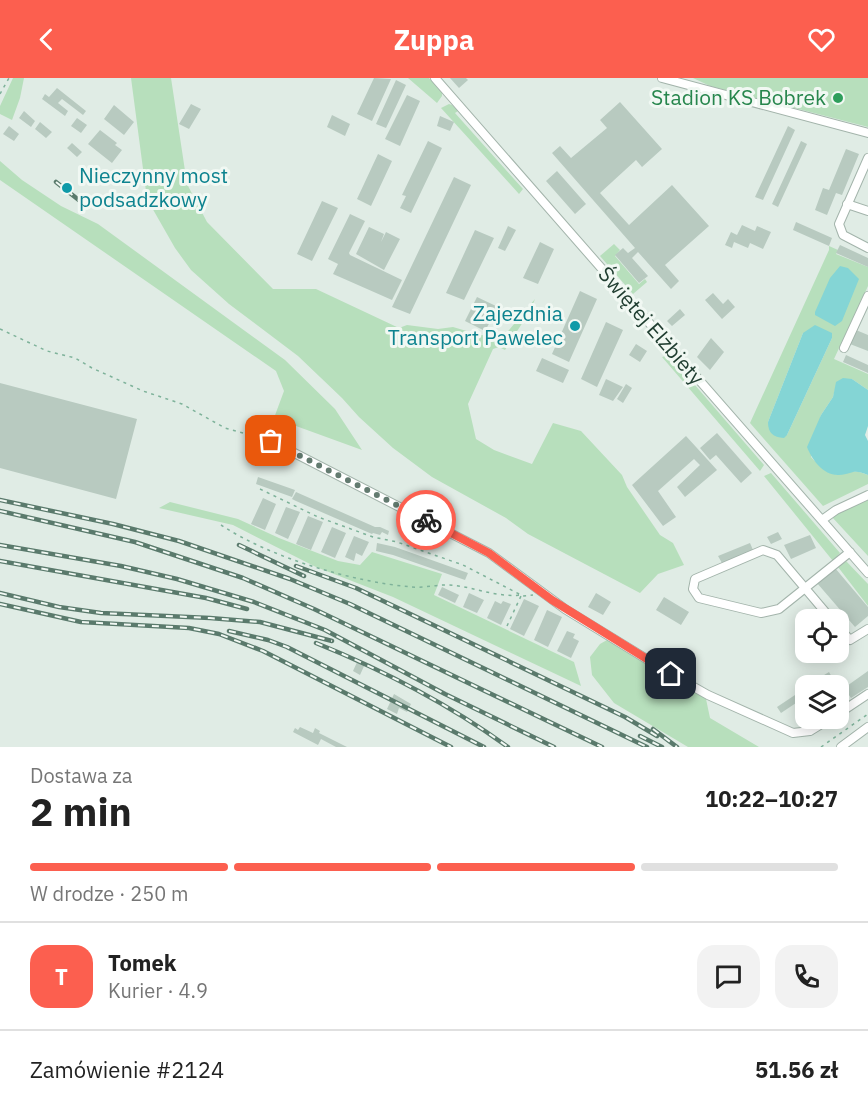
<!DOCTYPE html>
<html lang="pl">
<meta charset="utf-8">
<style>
body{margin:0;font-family:"IBM Plex Sans",sans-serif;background:#f2f2f2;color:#222;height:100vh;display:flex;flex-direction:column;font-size:22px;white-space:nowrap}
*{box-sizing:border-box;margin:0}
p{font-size:20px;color:#767676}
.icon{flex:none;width:33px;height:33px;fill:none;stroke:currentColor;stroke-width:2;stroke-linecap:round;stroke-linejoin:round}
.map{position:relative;height:669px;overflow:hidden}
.drawer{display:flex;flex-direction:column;background:#fff;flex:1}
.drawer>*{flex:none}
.controls{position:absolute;left:795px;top:531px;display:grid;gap:12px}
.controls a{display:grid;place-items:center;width:54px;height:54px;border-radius:12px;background:#fff;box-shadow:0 3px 15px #0003;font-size:30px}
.pin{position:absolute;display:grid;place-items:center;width:51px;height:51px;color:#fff;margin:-26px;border-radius:12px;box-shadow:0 3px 9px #0006}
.courier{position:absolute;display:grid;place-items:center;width:60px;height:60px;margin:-30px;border:4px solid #fc5f4f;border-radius:50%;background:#fff;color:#222;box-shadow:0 2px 8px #0007}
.headline em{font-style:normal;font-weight:700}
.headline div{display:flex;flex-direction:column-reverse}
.headline{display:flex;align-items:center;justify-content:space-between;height:102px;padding:0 30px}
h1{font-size:39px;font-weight:700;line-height:45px}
.bar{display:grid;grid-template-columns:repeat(4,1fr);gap:9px 6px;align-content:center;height:72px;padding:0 30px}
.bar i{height:8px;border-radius:4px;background:#e0e0e0}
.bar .current{background:#fc5f4f}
.bar p{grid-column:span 4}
.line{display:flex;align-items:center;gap:15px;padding:0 30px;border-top:2px solid #e0e0e0}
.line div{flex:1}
.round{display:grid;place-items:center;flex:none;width:63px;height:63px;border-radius:18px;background:#f2f2f2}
header{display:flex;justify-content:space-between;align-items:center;height:78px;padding:0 30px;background:#fc5f4f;color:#fff;font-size:27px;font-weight:700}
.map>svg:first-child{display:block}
</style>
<header><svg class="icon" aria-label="back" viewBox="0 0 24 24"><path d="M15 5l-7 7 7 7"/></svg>Zuppa<svg class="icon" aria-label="heart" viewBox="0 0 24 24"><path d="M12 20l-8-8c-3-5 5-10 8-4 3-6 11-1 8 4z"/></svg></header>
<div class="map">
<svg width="868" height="669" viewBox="0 0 868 669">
<rect width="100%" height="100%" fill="#e0ece5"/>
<path fill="#b7dfbc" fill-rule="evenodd" d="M13 0H24L20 20 12 42 0 36V28Z
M131 0H171L187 106 207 144 273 211H316L399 250 407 247 438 251 453 249 480 257 504 258 535 221 530 233 505 272 499 269 493 271 468 326 476 361 494 372 532 386 553 345 581 353 622 397 627 409 660 457 673 465 684 487 658 496 640 515 528 456 506 440 432 399 393 370 359 339 342 320 298 278 229 226 191 192 175 170 147 121Z
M408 0H429L442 14V18L437 25Z
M693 0H868V49L710 8Z
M449 26 452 27 458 33 455 35 523 111 519 116 441 30Z
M0 83 22 102 61 128 98 146 285 282 335 331 362 372 274 340 284 313 276 293 0 102Z
M614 166 620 172 615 178 639 206 645 201 647 204 633 216 600 178Z
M829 168 838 172 836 176 868 189V208L834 281 868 296V312L852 301 837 304 833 319 821 337 811 379C842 413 840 384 868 397V406L823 428 750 345 829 172ZM803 255 832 260 787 357 768 344Z
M669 277 764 387 760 393 662 279Z
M771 395 840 475 833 483 764 398Z
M868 420V478L832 439Z
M170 424 238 441 279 460 338 483 360 487 372 474 442 496 434 517 574 584 581 608 393 519 316 489 233 447 159 430Z
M846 483 868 506V528L838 489Z
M607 562 706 621 710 640 759 669H688L614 625 592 597 590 579 600 566Z"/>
<path fill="#84d5d5" d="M840 188 848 190 859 201 842 243 835 248 815 237V234L830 200Z
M815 247 832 255V260L787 357 784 360C773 359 768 355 768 344L803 255Z
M843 300 852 301 868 312V348L865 357 868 363V397C852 390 853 396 839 397 824 398 812 382 807 369L821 337 833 319 836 304Z"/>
<path fill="#b8cac0" d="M374 0 391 1 372 43 357 36Z
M450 0H466L468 2 459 10Z
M396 2 406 7 386 50 376 46Z
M57 10 86 33 83 37 62 21 58 25 68 33 65 38 42 21 45 16 49 19Z
M407 17 420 23 400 68 385 61Z
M620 24 662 71 642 89 636 82 600 115 629 147 672 107 709 148 665 187 679 203 671 211 638 174 632 180 648 198 639 205 615 177 623 170 628 175 635 170 552 75 560 68 571 80 607 50 600 42Z
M191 26 201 31 189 51 179 46Z
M114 27 134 44 124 57 104 41Z
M24 33 35 43 31 49 19 40Z
M332 37 350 46 345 58 327 49Z
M440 38 454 44 450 53 437 48Z
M77 40 87 47 81 55 71 48Z
M40 44 52 54 46 60 35 51Z
M9 48 19 56 14 63 3 56Z
M788 48 795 52 763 122 755 119Z
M100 52 117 65 115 67 122 72 112 85 88 66Z
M428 63 442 70 411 135 400 130 406 118 402 117Z
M801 63 807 66 778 129 772 126Z
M72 65 82 74 77 79 67 70Z
M846 71 859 76 842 117 836 115 827 137 815 132 823 110 829 112Z
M378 76 392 83 371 128 357 121Z
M557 93 586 126 575 136 546 103Z
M454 99 471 107 410 236 392 229Z
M322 123 338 130 312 183 297 176Z
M350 136 365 143 349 175 350 177 402 202 392 222 333 196 338 186 328 181Z
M796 144 832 160 829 168 793 152Z
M742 147 755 153 757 148 771 154 763 171 750 165 748 170 734 164 732 170 725 167 731 154 737 157Z
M508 148 516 152 505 173 498 170Z
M369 149 384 156 381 164 386 154 400 161 384 192 356 176Z
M475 152 494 160 464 222 446 215Z
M540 164 554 171 538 206 523 200Z
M840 167 868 180V189L836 175Z
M580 213 597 221 569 284 552 276Z
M713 215 723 226 728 221 735 229 722 241 705 222Z
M477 219 498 229 485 253 465 243Z
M680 231 685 237 672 248 667 243Z
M606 244 623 252 597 309 581 301Z
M856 252 868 257V273L850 266Z
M711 260 724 274 710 292 697 279Z
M636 266 647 273 640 284 629 277Z
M846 277 868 287V295L843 284Z
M542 280 569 292 563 305 536 293Z
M606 301 623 309 613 323 599 317Z
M0 305 137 341 116 421 0 390Z
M626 306 632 310 623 325 617 321Z
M717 355 752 395 741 405 716 377 710 382 700 370Z
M686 358 717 392 685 419 677 409 700 387 694 381 658 413 676 439 663 448 632 407Z
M258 399 295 412 292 419 256 406Z
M296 414 375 449H380L389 453 388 457 382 454 380 457 373 455 372 456 296 423 292 421Z
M263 420 276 426 265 452 251 446Z
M286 429 300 434 288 461 275 455Z
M308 438 323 444 311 472 296 466Z
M332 449 346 455 335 480 321 474Z
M778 454 782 461 771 466 767 459Z
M810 457 816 470 791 481 784 467Z
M354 458 369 464 362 478 356 475 354 483 345 479Z
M377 465 395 469 468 495 465 502 393 477 376 473Z
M750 465 753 472 722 485 718 478Z
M835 490 868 529V538L855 549 817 505Z
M442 509 459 517 455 525 438 517Z
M469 515 484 522 477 535 463 529Z
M596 515 611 524 603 537 588 529Z
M664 519 689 534 681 547 656 532Z
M524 521 539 528 524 558 510 551Z
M495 523 501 526 503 523 511 526 501 547 487 540Z
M547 532 562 539 548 569 534 562Z
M567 553 575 556 573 560 579 563 571 580 557 573Z
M358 582 365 586 360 597 353 593Z
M868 593V609L851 620 844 610Z
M829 594 833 601 824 608H820L816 602Z
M801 613 805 619 781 635 777 629Z
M394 616 411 626 407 634 399 630 397 636 387 631Z
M300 649 313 655 315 650 320 653 319 655 347 669H336L321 661 318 667 293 654 295 650 298 652Z"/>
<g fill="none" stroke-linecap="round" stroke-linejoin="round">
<defs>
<path id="minor" d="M435 0 868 495
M662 0 868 55
M868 80 839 146 843 157 868 170
M847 126 868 133
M844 270 868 218
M271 363 489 475 565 531 671 596 708 617 793 655 810 653 831 640
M822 442 836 432 868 417
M832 542 777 477 763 472 695 501 693 511 699 520 761 535 779 531 850 474
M838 549 850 562 868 551
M838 636 868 616
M841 669 868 649"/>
</defs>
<use href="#minor" stroke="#a3b4ab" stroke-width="10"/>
<path stroke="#7eb29a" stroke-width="1.5" stroke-dasharray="3 4.5" stroke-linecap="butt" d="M0 16 9 0
M0 251 47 273 75 280 92 290 143 313 182 326 225 350 264 361
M260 411 318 439 373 459 397 464 463 487 523 518 533 517
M221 447C271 480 353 504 412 509 423 510 434 507 445 507 471 507 494 520 522 517
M507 548 521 518
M821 669 868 636"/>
<use href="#minor" stroke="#fff" stroke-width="8"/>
<defs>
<path id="rail" d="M56 104 80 123
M0 422 113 446 179 463 290 501 350 526 647 669
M0 433 135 464 243 500 314 531 602 669
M0 467 121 488 177 501 254 524 325 552 445 616 554 669
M239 467 304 498
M0 483 206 520 247 531
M296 488 356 510 625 639 657 658
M0 515 59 529 101 535 210 540 260 544 332 563
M0 526 81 544 189 550 219 556 263 573 451 669
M229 553 268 562 287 569 484 669
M316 565C383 592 450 627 508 669
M653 651 677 669
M640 658 662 669"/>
</defs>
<use href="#rail" stroke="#5a7a6c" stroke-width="4.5"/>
<use href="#rail" stroke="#f1f8f3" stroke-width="2" stroke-dasharray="7" stroke-linecap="butt"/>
</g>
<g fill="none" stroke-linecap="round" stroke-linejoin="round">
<path stroke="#637b70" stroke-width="6" stroke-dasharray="0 10.8" d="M271 363 426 442"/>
<path stroke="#fc5f4f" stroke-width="8" d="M426 442 489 475 552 522 671 596"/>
</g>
<circle fill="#2e9e5b" stroke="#f1f8f3" stroke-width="2" cx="838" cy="20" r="6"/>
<g fill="#0f9aa8" stroke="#f1f8f3" stroke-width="2">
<circle cx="67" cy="110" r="6"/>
<circle cx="575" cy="248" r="6"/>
</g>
<g text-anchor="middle" stroke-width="6" stroke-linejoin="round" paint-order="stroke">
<g font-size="21" fill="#27864d" stroke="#f1f8f3" text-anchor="end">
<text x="826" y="27">Stadion KS Bobrek</text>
</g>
<g font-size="21" fill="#0d838f" stroke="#f1f8f3" text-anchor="start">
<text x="79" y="105">Nieczynny most<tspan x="79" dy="24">podsadzkowy</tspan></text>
<text x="563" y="243" text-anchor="end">Zajezdnia<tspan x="563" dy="24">Transport Pawelec</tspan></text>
</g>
<g font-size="21" fill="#203e31" stroke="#f1f8f3">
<text transform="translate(651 248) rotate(49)" y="7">Świętej Elżbiety</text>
</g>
</g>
</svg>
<div class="controls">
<a><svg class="icon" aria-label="locate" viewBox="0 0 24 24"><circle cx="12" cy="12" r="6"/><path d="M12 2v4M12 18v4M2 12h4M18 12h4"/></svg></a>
<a><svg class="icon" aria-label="layers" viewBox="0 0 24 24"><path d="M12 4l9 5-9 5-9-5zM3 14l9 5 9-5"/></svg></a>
</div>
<div class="pin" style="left:271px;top:363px;background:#ea580c"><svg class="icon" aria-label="bag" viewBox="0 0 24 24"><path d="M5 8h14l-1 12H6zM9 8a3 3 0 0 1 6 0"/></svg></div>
<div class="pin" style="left:671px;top:596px;background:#1f2937"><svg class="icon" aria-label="home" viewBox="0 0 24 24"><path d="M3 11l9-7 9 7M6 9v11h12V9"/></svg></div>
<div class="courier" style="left:426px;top:442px"><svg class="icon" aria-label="bike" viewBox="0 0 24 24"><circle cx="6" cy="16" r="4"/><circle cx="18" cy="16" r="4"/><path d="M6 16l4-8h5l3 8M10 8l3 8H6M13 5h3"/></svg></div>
</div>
<section class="drawer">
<div class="headline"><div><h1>2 min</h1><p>Dostawa za</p></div><em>10:22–10:27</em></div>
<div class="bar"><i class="current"></i><i class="current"></i><i class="current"></i><i></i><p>W drodze · 250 m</p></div>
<div class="line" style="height:108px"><b class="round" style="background:#fc5f4f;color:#fff">T</b><div><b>Tomek</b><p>Kurier · 4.9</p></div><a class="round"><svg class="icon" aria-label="chat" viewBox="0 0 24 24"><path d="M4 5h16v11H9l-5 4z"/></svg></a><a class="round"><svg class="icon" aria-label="phone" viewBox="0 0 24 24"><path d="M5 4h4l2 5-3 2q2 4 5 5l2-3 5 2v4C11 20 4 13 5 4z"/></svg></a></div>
<div class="line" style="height:78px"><div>Zamówienie #2124</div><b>51.56 zł</b></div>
</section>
